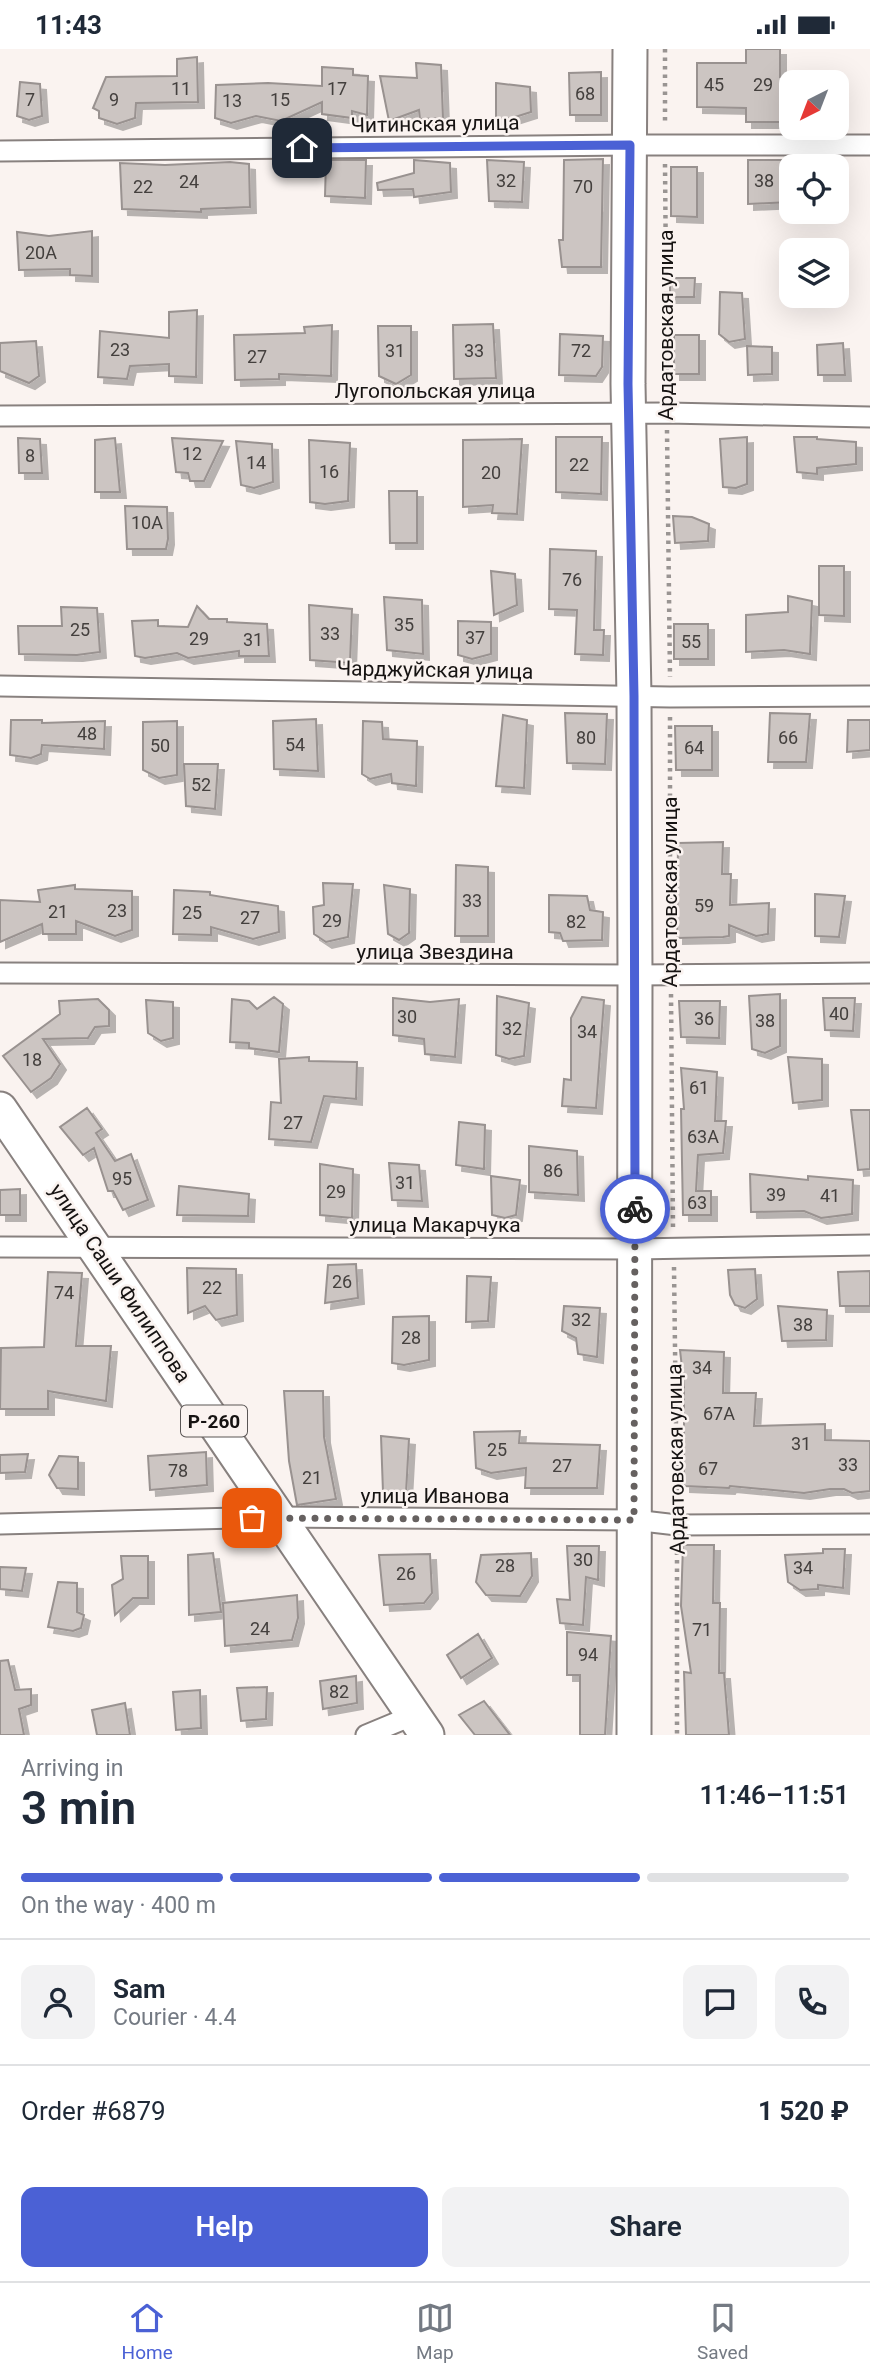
<!DOCTYPE html>
<meta charset="utf-8">
<style>
body{margin:0;font-family:Roboto,sans-serif;background:#f2f2f3;color:#1f2937;height:100vh;display:flex;flex-direction:column;font-size:26px;white-space:nowrap}
*{box-sizing:border-box;margin:0}
p{font-size:23px;color:#747a83}
.icon{flex:none;width:38px;height:38px;fill:none;stroke:currentColor;stroke-width:2;stroke-linecap:round;stroke-linejoin:round}
.map{position:relative;height:1686px;overflow:hidden}
.drawer{display:flex;flex-direction:column;background:#fff;flex:1}
.drawer>*{flex:none}
.needle{width:46px;rotate:222deg}
.controls{position:absolute;left:779px;top:21px;display:grid;gap:14px}
.controls a{display:grid;place-items:center;width:70px;height:70px;border-radius:14px;background:#fff;box-shadow:0 7px 28px #0002;font-size:35px}
.pin{position:absolute;display:grid;place-items:center;width:60px;height:60px;color:#fff;margin:-30px;border-radius:14px;box-shadow:0 4px 10px #0006}
.courier{position:absolute;display:grid;place-items:center;width:70px;height:70px;margin:-35px;border:5px solid #4b61d5;border-radius:50%;background:#fff;color:#222;box-shadow:0 2px 9px #0007}
.head em{font-style:normal;font-weight:600}
.head div{display:flex;flex-direction:column-reverse}
.head{display:flex;align-items:center;justify-content:space-between;height:119px;padding:0 21px}
h1{font-size:46px;font-weight:600;line-height:52px}
.bar{display:grid;grid-template-columns:repeat(4,1fr);gap:10px 7px;align-content:center;height:84px;padding:0 21px}
.bar i{height:9px;border-radius:5px;background:#e0e1e3}
.bar .active{background:#4b61d5}
.bar p{grid-column:span 4}
.line{display:flex;align-items:center;gap:18px;padding:0 21px;border-top:2px solid #e0e1e3}
.line div{flex:1}
.round{display:grid;place-items:center;flex:none;width:74px;height:74px;border-radius:14px;background:#f2f2f3}
.action{display:flex;gap:14px;margin-top:auto;padding:14px 21px}
.action a{flex:1;height:80px;border-radius:14px;background:#4b61d5;color:#fff;font-size:28px;font-weight:600;line-height:80px;text-align:center}
.action a+a{background:#f2f2f3;color:#1f2937}
.status{display:flex;justify-content:space-between;align-items:center;height:49px;padding:0 35px;background:#fff;direction:ltr}
.status svg{height:19px;fill:currentColor}
.dock{display:flex;justify-content:space-around;align-items:center;height:98px;border-top:2px solid #e0e1e3;background:#fff;font-size:19px;color:#747a83}
.dock a{display:grid;justify-items:center;gap:4px}
.dock .active{color:#4b61d5}
.map>svg:first-child{display:block}
</style>
<div class="status"><b>11:43</b><svg viewBox="0 0 49 12"><path d="M0 12V9h3v3zM5 12V6h3v6zM10 12V3h3v9zM15 12V0h3v12zM26 1h20v11H26zM47 4h2v5h-2z"/></svg></div>
<div class="map">
<svg width="870" height="1686" viewBox="0 0 870 1686">
<defs>
<filter id="shadow"><feDropShadow dx="6" dy="6" stdDeviation="0" flood-color="#0004"/></filter>
</defs>
<rect width="100%" height="100%" fill="#faf3f0"/>
<path fill="#ccc5c2" stroke="#999290" stroke-width="2" filter="url(#shadow)" d="M746 0H780V28H791V62L780 63V73H746V59L697 58V14H746Z
M197 8 198 53 136 54 135 69 117 75 99 69V62L93 59 106 28 177 27V10Z
M416 14 441 16 443 69 420 70 419 61 389 72 380 27 417 29Z
M322 18 353 20V26L368 27 367 66 352 62V69L322 65V53L281 72 256 67 231 74 215 69 216 36 268 34 322 37Z
M601 23V66H570L569 24Z
M20 33 40 35 42 67 29 71 17 67Z
M496 34 530 38 531 63 512 69 496 70Z
M603 110 601 218H562L559 191H563L564 111Z
M326 111H366L365 149 325 147Z
M414 111 450 114 451 143 414 148 413 140 378 141 377 134 414 124Z
M487 111 524 113 522 153 489 152Z
M748 111H791V153L748 155Z
M230 113 249 115 250 158 201 160V163L122 160 120 114 165 116Z
M671 118H697V168L671 167Z
M92 182V227L70 226V220L19 221 17 183 49 187Z
M670 229H695L694 248H670Z
M720 243 742 244 745 290 729 293 719 285Z
M197 261 196 328 169 327V315L130 317 127 330 98 328 100 282 169 289V263Z
M493 275 496 329 454 330 453 276Z
M332 276 331 327 279 325V330L235 331 234 286 305 284 304 278Z
M378 277H411V326L396 335 379 327Z
M560 285 603 287 602 318 596 327 559 326Z
M674 286H699V325H674Z
M36 292 39 327 29 334 0 322V294Z
M843 294 845 326H818L817 296Z
M747 297 772 298V325L748 326Z
M556 388H602L601 445 556 443Z
M747 388V435L736 439 723 438 720 390Z
M794 388H817V390L856 393V415L817 419V425L797 423Z
M18 389 40 390 42 424H19Z
M115 389 120 443H95V391Z
M172 389 223 392 204 432H190L188 424 176 423Z
M522 390 517 465 492 464 493 456 463 458V391Z
M309 391 350 394 348 452 325 455 310 453Z
M236 392 272 395 273 433 254 439 241 436Z
M389 442H417V494H390Z
M125 457 167 458 168 490 166 500H127Z
M673 467 692 468 709 475 708 492 675 494Z
M550 500 596 502 594 581H604L603 606 575 605 577 561 549 560Z
M819 517H844V567L819 566Z
M491 522 515 525 517 556 494 566Z
M788 547 812 552 810 605 784 601 746 603V566L788 563Z
M384 548 422 551 423 605 387 601Z
M309 556 352 560 350 614 310 611Z
M197 557 209 570H227V573L267 575 269 607H239V602L188 609 177 604 145 609 135 607 132 572 158 571V577L188 578Z
M61 558 97 559 100 603 77 606 19 605 18 577H62Z
M458 572 491 573V605L472 610 458 606Z
M674 575H708V610H674Z
M565 664 607 665 605 715 567 714Z
M770 664 810 665 806 713H768Z
M503 666 527 671 524 739 496 737Z
M316 670 318 722 274 720 273 672Z
M11 671H42V674L105 672 104 700 42 696 41 705 31 709 10 706Z
M848 671H870V701L847 703Z
M177 672V726L159 729 143 721V673Z
M363 672 382 673 383 690 417 692 416 737 392 734 391 725 370 730 362 725Z
M675 677H712V721H676Z
M184 715H218L215 760 186 757Z
M723 793 722 825H731L730 856 769 854 768 885 756 887 729 876V887L723 888 677 889 678 794Z
M456 816 488 818V887H455Z
M323 834 353 835 348 888 326 893 314 885 313 858 324 856Z
M75 836V840L132 842V881L115 887 76 872V885H43L42 875 0 893V851L40 853 38 841Z
M384 836 410 840 409 884 399 891 388 885Z
M174 841 210 843V846L278 857 279 883 253 890 211 878V886L173 885Z
M815 845 845 847 839 888 815 887Z
M549 846 587 847 590 861 603 863 602 891 563 892 560 884 549 883Z
M780 945V997L765 1004 752 1000 749 947Z
M497 947 529 954 524 1007 509 1010 496 1006Z
M274 948 283 955 279 1003 249 999V994L230 993 232 950 249 952 257 960Z
M582 948 604 951 596 1059 562 1057 564 1030 571 1031V969Z
M393 949 430 953 459 950 455 1008 425 1005 424 990 393 986Z
M823 949H855L853 982 825 981Z
M98 950 109 961V977L95 978 88 989 43 990 60 1015 51 1029 31 1043 3 1007 60 965 59 952Z
M146 951 173 953V989L161 992 148 984Z
M679 952H720L719 989 681 988Z
M309 1008V1012L357 1013 356 1050 324 1047 311 1093 269 1090 271 1053 281 1054 279 1010Z
M788 1008 822 1010V1051L793 1054Z
M681 1019 717 1023 715 1072H726L723 1104 698 1106 696 1142H711V1166H683L681 1060H684Z
M87 1059 102 1080 96 1084 115 1112 131 1105 148 1151 123 1161 113 1142H108L94 1099 83 1106 60 1078Z
M851 1061H870V1120L858 1121Z
M459 1073 485 1076 484 1120 456 1116Z
M529 1097 577 1102 578 1146 529 1143Z
M389 1114 419 1116 422 1152 392 1151Z
M320 1115 353 1120 352 1169 320 1166Z
M750 1125 808 1131V1127L853 1131 852 1165 821 1169 804 1162 751 1163Z
M491 1127 520 1131 516 1166 505 1169 492 1166Z
M179 1137 249 1145 248 1167 177 1166Z
M20 1140V1166H0V1141Z
M356 1215 358 1249 325 1254 328 1216Z
M187 1219 236 1220 237 1266 216 1271 205 1257 188 1264Z
M755 1220 757 1250 745 1259 735 1256 730 1246 728 1221Z
M870 1222V1257H840L838 1223Z
M48 1223 82 1224 76 1297H111L106 1352 48 1342V1360H0L1 1299 44 1298Z
M467 1227 491 1228 488 1272 466 1273Z
M564 1257 600 1259 597 1308 578 1305 576 1289 562 1282Z
M778 1257 827 1261 826 1291 782 1292Z
M429 1267V1311L404 1316 392 1314 393 1268Z
M680 1301 724 1303 723 1344H756L754 1377 825 1375V1391L870 1392V1442L852 1444 844 1440H830L804 1444 730 1437 729 1439 684 1437V1336Z
M284 1342H323L324 1388 336 1450 297 1456 289 1412Z
M520 1382 519 1394 600 1396 597 1439H525L526 1419 491 1424 476 1419 474 1383Z
M381 1387 409 1390 406 1444 383 1443Z
M206 1403 207 1436 150 1441 148 1407Z
M28 1405 25 1423 0 1424V1406Z
M59 1407 78 1408V1440L57 1439 49 1426Z
M683 1496H714L713 1554H720L719 1624H724L729 1686H686L684 1623 691 1624 681 1557Z
M567 1497H599L598 1531 586 1528 583 1576 560 1574 557 1550 570 1551Z
M823 1500H845L843 1539 818 1536V1540L800 1541 788 1533 785 1506 823 1504Z
M213 1504 221 1563 189 1566 188 1506Z
M531 1504 532 1527 520 1547 486 1546 476 1533 481 1506Z
M430 1505 432 1544 424 1554 384 1556 379 1506Z
M121 1507H148V1549H133L115 1566 112 1536 123 1530Z
M0 1518 26 1519 22 1542 0 1540Z
M58 1533 77 1534V1563L84 1566 81 1579 73 1582 48 1578Z
M297 1546 298 1569 292 1591 225 1597 223 1554Z
M567 1583 611 1587 605 1686H580V1626H567Z
M478 1585 492 1609 461 1629 447 1606Z
M8 1611 15 1641 31 1640V1656L19 1660 24 1686H0V1612Z
M356 1627 357 1654 323 1660 320 1632Z
M267 1638 266 1670 241 1672 237 1639Z
M200 1641 201 1679 176 1681 173 1643Z
M484 1652 510 1686H475L459 1666Z
M125 1654 130 1686H97L92 1661Z"/>
<g fill="none" stroke-linecap="round" stroke-linejoin="round">
<defs>
<path id="minor" d="M0 102 630 96H870
M0 367 667 364 870 368
M0 637 670 648 870 647
M0 924 635 926 870 924
M0 1198 635 1200 870 1196
M0 1475 280 1468 634 1471 677 1476 870 1475
M366 1686 414 1666"/>
<path id="trunk" d="M630 0 628 335 634 647 635 926 634 1686
M0 1060 427 1686"/>
</defs>
<use href="#minor" stroke="#88817f" stroke-width="23"/>
<use href="#trunk" stroke="#88817f" stroke-width="37"/>
<path stroke="#999492" stroke-width="4.5" stroke-dasharray="3.5 5" stroke-linecap="butt" d="M665 0V75
M665 115 667 345
M667 381 670 628
M670 668V908
M671 945 673 1181
M674 1218 677 1458
M677 1494V1686"/>
<use href="#minor" stroke="#fff" stroke-width="19"/>
<use href="#trunk" stroke="#fff" stroke-width="33"/>
</g>
<g fill="none" stroke-linecap="round" stroke-linejoin="round">
<path stroke="#666160" stroke-width="7" stroke-dasharray="0 12.6" d="M252 1469 634 1471 635 1160"/>
<path stroke="#4b61d5" stroke-width="9" d="M302 99 630 96 628 335 634 647 635 1160"/>
</g>
<g text-anchor="middle" stroke-width="5" stroke-linejoin="round" paint-order="stroke">
<g font-size="18" fill="#44403e">
<text x="714" y="42">45</text>
<text x="763" y="42">29</text>
<text x="181" y="46">11</text>
<text x="337" y="46">17</text>
<text x="585" y="51">68</text>
<text x="30" y="57">7</text>
<text x="114" y="57">9</text>
<text x="280" y="57">15</text>
<text x="232" y="58">13</text>
<text x="506" y="138">32</text>
<text x="764" y="138">38</text>
<text x="189" y="139">24</text>
<text x="143" y="144">22</text>
<text x="583" y="144">70</text>
<text x="41" y="210">20А</text>
<text x="120" y="307">23</text>
<text x="395" y="308">31</text>
<text x="474" y="308">33</text>
<text x="581" y="308">72</text>
<text x="257" y="314">27</text>
<text x="192" y="411">12</text>
<text x="30" y="413">8</text>
<text x="256" y="420">14</text>
<text x="579" y="422">22</text>
<text x="329" y="429">16</text>
<text x="491" y="430">20</text>
<text x="147" y="480">10А</text>
<text x="572" y="537">76</text>
<text x="404" y="582">35</text>
<text x="80" y="587">25</text>
<text x="330" y="591">33</text>
<text x="475" y="595">37</text>
<text x="199" y="596">29</text>
<text x="253" y="597">31</text>
<text x="691" y="599">55</text>
<text x="87" y="691">48</text>
<text x="586" y="695">80</text>
<text x="788" y="695">66</text>
<text x="295" y="702">54</text>
<text x="160" y="703">50</text>
<text x="694" y="705">64</text>
<text x="201" y="742">52</text>
<text x="472" y="858">33</text>
<text x="704" y="863">59</text>
<text x="117" y="868">23</text>
<text x="58" y="869">21</text>
<text x="192" y="870">25</text>
<text x="250" y="875">27</text>
<text x="332" y="878">29</text>
<text x="576" y="879">82</text>
<text x="839" y="971">40</text>
<text x="407" y="974">30</text>
<text x="704" y="976">36</text>
<text x="765" y="978">38</text>
<text x="512" y="986">32</text>
<text x="587" y="989">34</text>
<text x="32" y="1017">18</text>
<text x="699" y="1045">61</text>
<text x="293" y="1080">27</text>
<text x="703" y="1094">63А</text>
<text x="553" y="1128">86</text>
<text x="122" y="1136">95</text>
<text x="405" y="1140">31</text>
<text x="336" y="1149">29</text>
<text x="776" y="1152">39</text>
<text x="830" y="1153">41</text>
<text x="697" y="1160">63</text>
<text x="342" y="1239">26</text>
<text x="212" y="1245">22</text>
<text x="64" y="1250">74</text>
<text x="581" y="1277">32</text>
<text x="803" y="1282">38</text>
<text x="411" y="1295">28</text>
<text x="702" y="1325">34</text>
<text x="719" y="1371">67А</text>
<text x="801" y="1401">31</text>
<text x="497" y="1407">25</text>
<text x="848" y="1422">33</text>
<text x="562" y="1423">27</text>
<text x="708" y="1426">67</text>
<text x="178" y="1428">78</text>
<text x="312" y="1435">21</text>
<text x="583" y="1517">30</text>
<text x="505" y="1523">28</text>
<text x="803" y="1525">34</text>
<text x="406" y="1531">26</text>
<text x="260" y="1586">24</text>
<text x="702" y="1587">71</text>
<text x="588" y="1612">94</text>
<text x="339" y="1649">82</text>
</g>
<rect fill="#faf3f0" stroke="#5a5655" stroke-width="2" x="181" y="1356.5" width="66" height="31" rx="5"/>
<g font-size="19" font-weight="bold" fill="#161312">
<text x="214" y="1379">Р-260</text>
</g>
<g font-size="21" fill="#161312" stroke="#faf3f0">
<text transform="translate(435 75) rotate(-1)" y="7">Читинская улица</text>
<text transform="translate(666 276) rotate(-90)" y="7">Ардатовская улица</text>
<text x="435" y="349">Лугопольская улица</text>
<text transform="translate(435 621) rotate(1)" y="7">Чарджуйская улица</text>
<text transform="translate(670 843) rotate(-90)" y="7">Ардатовская улица</text>
<text x="435" y="910">улица Звездина</text>
<text x="435" y="1183">улица Макарчука</text>
<text transform="translate(120 1234) rotate(56)" y="7">улица Саши Филиппова</text>
<text transform="translate(676 1410) rotate(-91)" y="7">Ардатовская улица</text>
<text x="435" y="1454">улица Иванова</text>
</g>
</g>
</svg>
<div class="controls">
<a><svg class="needle" viewBox="-14 -14 28 28"><path d="M0-13l5 13h-10z" fill="#e53935"/><path d="M0 13l5-13h-10z" fill="#747a83"/></svg></a>
<a><svg class="icon" aria-label="locate" viewBox="0 0 24 24"><circle cx="12" cy="12" r="6"/><path d="M12 2v4M12 18v4M2 12h4M18 12h4"/></svg></a>
<a><svg class="icon" aria-label="layers" viewBox="0 0 24 24"><path d="M12 4l9 5-9 5-9-5zM3 14l9 5 9-5"/></svg></a>
</div>
<div class="pin" style="left:252px;top:1469px;background:#ea580c"><svg class="icon" aria-label="bag" viewBox="0 0 24 24"><path d="M5 8h14l-1 12H6zM9 8a3 3 0 0 1 6 0"/></svg></div>
<div class="pin" style="left:302px;top:99px;background:#1f2937"><svg class="icon" aria-label="home" viewBox="0 0 24 24"><path d="M3 11l9-7 9 7M6 9v11h12V9"/></svg></div>
<div class="courier" style="left:635px;top:1160px"><svg class="icon" aria-label="bike" viewBox="0 0 24 24"><circle cx="6" cy="16" r="4"/><circle cx="18" cy="16" r="4"/><path d="M6 16l4-8h5l3 8M10 8l3 8H6M13 5h3"/></svg></div>
</div>
<section class="drawer">
<div class="head"><div><h1>3 min</h1><p>Arriving in</p></div><em>11:46–11:51</em></div>
<div class="bar"><i class="active"></i><i class="active"></i><i class="active"></i><i></i><p>On the way · 400 m</p></div>
<div class="line" style="height:126px"><a class="round"><svg class="icon" aria-label="person" viewBox="0 0 24 24"><circle cx="12" cy="8" r="4"/><path d="M4 21q1-7 8-7t8 7"/></svg></a><div><b>Sam</b><p>Courier · 4.4</p></div><a class="round"><svg class="icon" aria-label="chat" viewBox="0 0 24 24"><path d="M4 5h16v11H9l-5 4z"/></svg></a><a class="round"><svg class="icon" aria-label="phone" viewBox="0 0 24 24"><path d="M5 4h4l2 5-3 2q2 4 5 5l2-3 5 2v4C11 20 4 13 5 4z"/></svg></a></div>
<div class="line" style="height:91px"><div>Order #6879</div><b>1 520 ₽</b></div>
<div class="action"><a>Help</a><a>Share</a></div>
</section>
<nav class="dock">
<a class="active"><svg class="icon" aria-label="home" viewBox="0 0 24 24"><path d="M3 11l9-7 9 7M6 9v11h12V9"/></svg>Home</a>
<a><svg class="icon" aria-label="map" viewBox="0 0 24 24"><path d="M3 6l6-2 6 2 6-2v14l-6 2-6-2-6 2zM9 4v14M15 6v14"/></svg>Map</a>
<a><svg class="icon" aria-label="saved" viewBox="0 0 24 24"><path d="M7 4h10v16l-5-4-5 4z"/></svg>Saved</a>
</nav>
